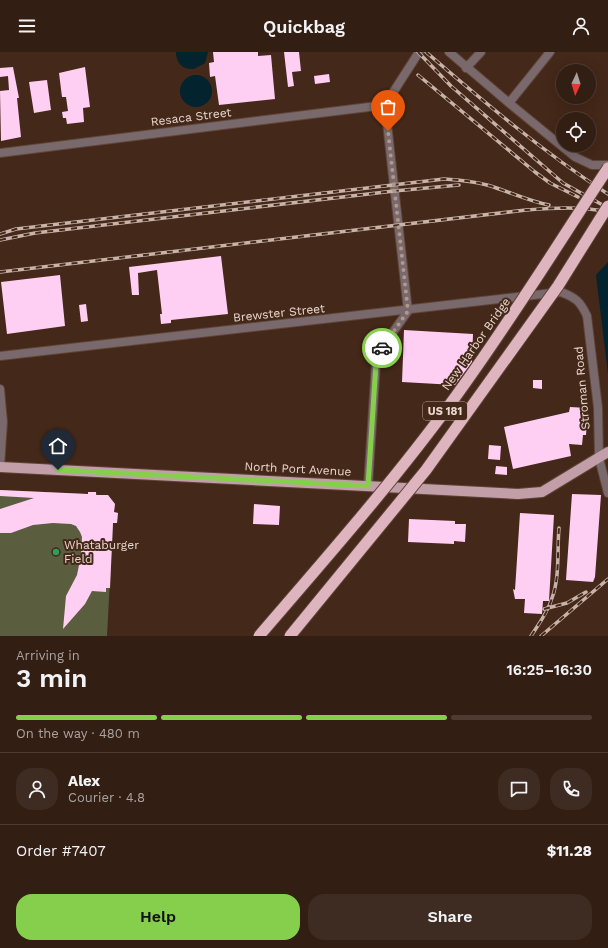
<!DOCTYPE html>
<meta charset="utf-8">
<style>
body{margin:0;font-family:"Work Sans",sans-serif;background:#3e2b21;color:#f1f3f6;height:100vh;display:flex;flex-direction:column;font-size:15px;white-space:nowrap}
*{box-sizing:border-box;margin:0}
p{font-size:13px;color:#a9a2a0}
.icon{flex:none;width:22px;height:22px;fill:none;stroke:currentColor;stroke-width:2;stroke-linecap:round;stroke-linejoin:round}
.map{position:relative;height:584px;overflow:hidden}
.sheet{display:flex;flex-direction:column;background:#331e13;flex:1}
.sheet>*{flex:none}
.needle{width:26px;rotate:184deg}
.tools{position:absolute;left:556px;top:12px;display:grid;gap:8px}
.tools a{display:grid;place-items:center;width:40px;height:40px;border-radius:50%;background:#331e13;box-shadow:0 4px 16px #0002,0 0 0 1px #4e3c33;font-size:20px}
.pin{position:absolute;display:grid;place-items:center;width:34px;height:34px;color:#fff;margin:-41px -17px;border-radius:50% 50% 50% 0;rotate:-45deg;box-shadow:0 0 4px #0007}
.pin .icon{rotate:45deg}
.courier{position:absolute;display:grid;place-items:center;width:40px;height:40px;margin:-20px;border:3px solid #85cf4d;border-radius:50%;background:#fff;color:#222;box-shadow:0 1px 5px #0007}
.summary em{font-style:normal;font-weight:600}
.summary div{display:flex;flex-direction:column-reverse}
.summary{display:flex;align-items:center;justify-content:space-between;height:68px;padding:0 16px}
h1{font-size:26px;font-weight:600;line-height:30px}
.bar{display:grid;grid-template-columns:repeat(4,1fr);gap:6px 4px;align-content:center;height:48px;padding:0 16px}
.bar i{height:5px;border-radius:3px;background:#4e3c33}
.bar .current{background:#85cf4d}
.bar p{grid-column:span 4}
.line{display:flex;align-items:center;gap:10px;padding:0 16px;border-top:1px solid #4e3c33}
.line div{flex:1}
.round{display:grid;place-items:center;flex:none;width:42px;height:42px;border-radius:16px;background:#3e2b21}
.primary-button{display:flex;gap:8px;margin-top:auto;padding:8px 16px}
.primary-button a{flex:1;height:46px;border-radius:16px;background:#85cf4d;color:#111;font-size:16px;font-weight:600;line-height:46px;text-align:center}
.primary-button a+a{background:#3e2b21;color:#f1f3f6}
header{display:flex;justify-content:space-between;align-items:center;height:52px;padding:0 16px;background:#331e13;font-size:18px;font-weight:600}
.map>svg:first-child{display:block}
</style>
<header><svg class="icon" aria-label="menu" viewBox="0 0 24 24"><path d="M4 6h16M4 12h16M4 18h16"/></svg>Quickbag<svg class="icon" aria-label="person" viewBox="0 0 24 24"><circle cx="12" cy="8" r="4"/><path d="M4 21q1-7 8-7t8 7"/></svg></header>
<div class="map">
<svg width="608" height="584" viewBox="0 0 608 584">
<rect width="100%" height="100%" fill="#442819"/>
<path fill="#5b5d3f" d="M0 438 88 442V440H96L97 443H108L115 452 114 460 118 461 117 471H113L107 584H0Z"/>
<path fill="#03232f" d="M208 0 205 11 194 17C183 18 176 11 176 0Z
M180 39a16 16 0 1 1 32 0a16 16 0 1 1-32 0Z
M608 210V322L596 223Z"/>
<path fill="#ffcef3" d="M213 0H258V4L271 3 275 47 219 53 215 24 210 25 209 11 214 10Z
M284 0H299L301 19 292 20 294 34 288 35Z
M13 15 19 46H17L21 85 1 89 0 39 9 38 8 24 0 25V16Z
M85 15 90 55 83 56 84 70 67 72 66 66H63L62 60 68 59 66 45H62L59 21Z
M329 22 330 30 315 32 314 24Z
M47 28 51 58 34 61 29 30Z
M221 204 228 262 171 268V271L161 272 160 262H162L157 218 138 221 139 243H132L129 215Z
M60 223 65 274 7 282 1 230Z
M86 252 88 269 81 270 79 253Z
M404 278 473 282 472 310 455 333 402 330Z
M533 328H542V337L533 336Z
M570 355 588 356 586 383H583L582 393 569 392 571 404 513 417 504 375 569 360Z
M489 393 501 394 500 408 488 407Z
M496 414 507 415V423L495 422Z
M0 438 88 442V440H96V443H108L115 452 114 460 118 461 117 471H113L110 536H106V540L92 539 85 552 63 577 66 544 77 523 81 503 82 485 80 480 76 474 71 472 53 471 33 473 11 481H0V457L34 446 0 444Z
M572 442 601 443 595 525 593 530 566 528Z
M254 452 280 454 279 473 253 472Z
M520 461 554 463 549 549H543L542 562 524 561 525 547H515L513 537 515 538Z
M409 467 455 469V472H466L465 490 454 489V492L408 490Z"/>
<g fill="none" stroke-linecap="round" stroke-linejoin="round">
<defs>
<path id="minor" d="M449 0 509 51 575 105 592 113H608
M466 16 481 0
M509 51 550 0
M0 101 385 53
M0 304 561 240C576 246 580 249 587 264L598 356 599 406 608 441
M0 337 3 370 0 415
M368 434 376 311 383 294 408 259 385 53 419 0"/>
<path id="major" d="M0 415 518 442 542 440 608 400"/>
</defs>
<use href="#minor" stroke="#5e4436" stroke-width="10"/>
<use href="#major" stroke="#5e4436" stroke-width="12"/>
<use href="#minor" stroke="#79686c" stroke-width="8"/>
<use href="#major" stroke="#c29fa8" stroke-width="10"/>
<defs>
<path id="rail" d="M418 0 451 34 563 131 608 156
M426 0C484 50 543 100 608 142
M418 23 535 120 550 131 578 145
M0 182 16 177 444 127C459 128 473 129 487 133 508 139 528 149 549 153
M0 188 35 181 394 139 459 133
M0 220 526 158C553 156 581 154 608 160
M544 557 567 551 586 540
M531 584C539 572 548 560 552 546 560 525 557 498 559 476
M541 584 608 527"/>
</defs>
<use href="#rail" stroke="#c8b3a9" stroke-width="3.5"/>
<use href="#rail" stroke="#442819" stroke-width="2" stroke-dasharray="6" stroke-linecap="butt"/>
<defs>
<path id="highway-bridge" d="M259 584C326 506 395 428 456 344 510 270 558 192 608 116
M290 584 426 418 558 234 608 154"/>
</defs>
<use href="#highway-bridge" stroke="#5e4436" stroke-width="13" stroke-linecap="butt"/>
<use href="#highway-bridge" stroke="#deb5bf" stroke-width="11"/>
</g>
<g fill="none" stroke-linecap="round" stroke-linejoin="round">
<path stroke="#af998e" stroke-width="4" stroke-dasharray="0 7.2" d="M382 296 408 259 388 79"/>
<path stroke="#85cf4d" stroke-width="5" d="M58 418 368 434 376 311 382 296"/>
</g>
<circle fill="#2e9e5b" stroke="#442819" stroke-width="1.5" cx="56" cy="500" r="4"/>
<g text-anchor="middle" stroke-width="4" stroke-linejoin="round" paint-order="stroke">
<rect fill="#442819" stroke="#b8a297" stroke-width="1" x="423" y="350" width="44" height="18" rx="3"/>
<g font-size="11" font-weight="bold" fill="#e9d6cd">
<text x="445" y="363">US 181</text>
</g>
<g font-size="12" fill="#e9d6cd" stroke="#442819">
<text transform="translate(191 65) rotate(-7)" y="4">Resaca Street</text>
<text transform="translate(279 261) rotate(-6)" y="4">Brewster Street</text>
<text transform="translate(476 292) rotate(-55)" y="4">New Harbor Bridge</text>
<text transform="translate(582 336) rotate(-95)" y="4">Stroman Road</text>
<text transform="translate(298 417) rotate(3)" y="4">North Port Avenue</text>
</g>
<g font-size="12" fill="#e9d6cd" stroke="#442819" text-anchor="start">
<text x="64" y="497">Whataburger<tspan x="64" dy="14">Field</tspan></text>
</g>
</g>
</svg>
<div class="tools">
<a><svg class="needle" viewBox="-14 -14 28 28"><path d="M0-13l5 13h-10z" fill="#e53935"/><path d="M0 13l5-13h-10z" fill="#a9a2a0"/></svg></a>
<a><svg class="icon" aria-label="locate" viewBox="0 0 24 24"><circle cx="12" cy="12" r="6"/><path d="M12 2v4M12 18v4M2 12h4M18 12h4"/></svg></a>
</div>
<div class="pin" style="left:388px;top:79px;background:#ea580c"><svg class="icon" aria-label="bag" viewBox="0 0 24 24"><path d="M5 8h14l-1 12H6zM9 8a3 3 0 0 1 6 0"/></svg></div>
<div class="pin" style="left:58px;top:418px;background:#1f2937"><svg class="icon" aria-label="home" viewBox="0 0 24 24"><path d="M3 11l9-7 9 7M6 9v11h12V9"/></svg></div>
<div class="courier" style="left:382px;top:296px"><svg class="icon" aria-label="car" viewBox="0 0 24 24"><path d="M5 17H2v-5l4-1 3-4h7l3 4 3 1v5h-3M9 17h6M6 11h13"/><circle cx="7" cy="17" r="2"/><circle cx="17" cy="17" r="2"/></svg></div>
</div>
<section class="sheet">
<div class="summary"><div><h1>3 min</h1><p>Arriving in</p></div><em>16:25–16:30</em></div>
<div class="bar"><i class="current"></i><i class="current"></i><i class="current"></i><i></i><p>On the way · 480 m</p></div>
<div class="line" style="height:72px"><a class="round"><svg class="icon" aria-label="person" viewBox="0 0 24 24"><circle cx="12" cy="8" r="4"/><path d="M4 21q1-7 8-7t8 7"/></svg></a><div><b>Alex</b><p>Courier · 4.8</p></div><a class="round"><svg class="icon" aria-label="chat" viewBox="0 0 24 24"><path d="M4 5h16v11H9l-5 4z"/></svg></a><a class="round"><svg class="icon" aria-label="phone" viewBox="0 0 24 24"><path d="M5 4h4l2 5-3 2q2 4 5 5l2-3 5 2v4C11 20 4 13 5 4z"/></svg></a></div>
<div class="line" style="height:52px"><div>Order #7407</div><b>$11.28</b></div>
<div class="primary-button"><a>Help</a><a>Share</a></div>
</section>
